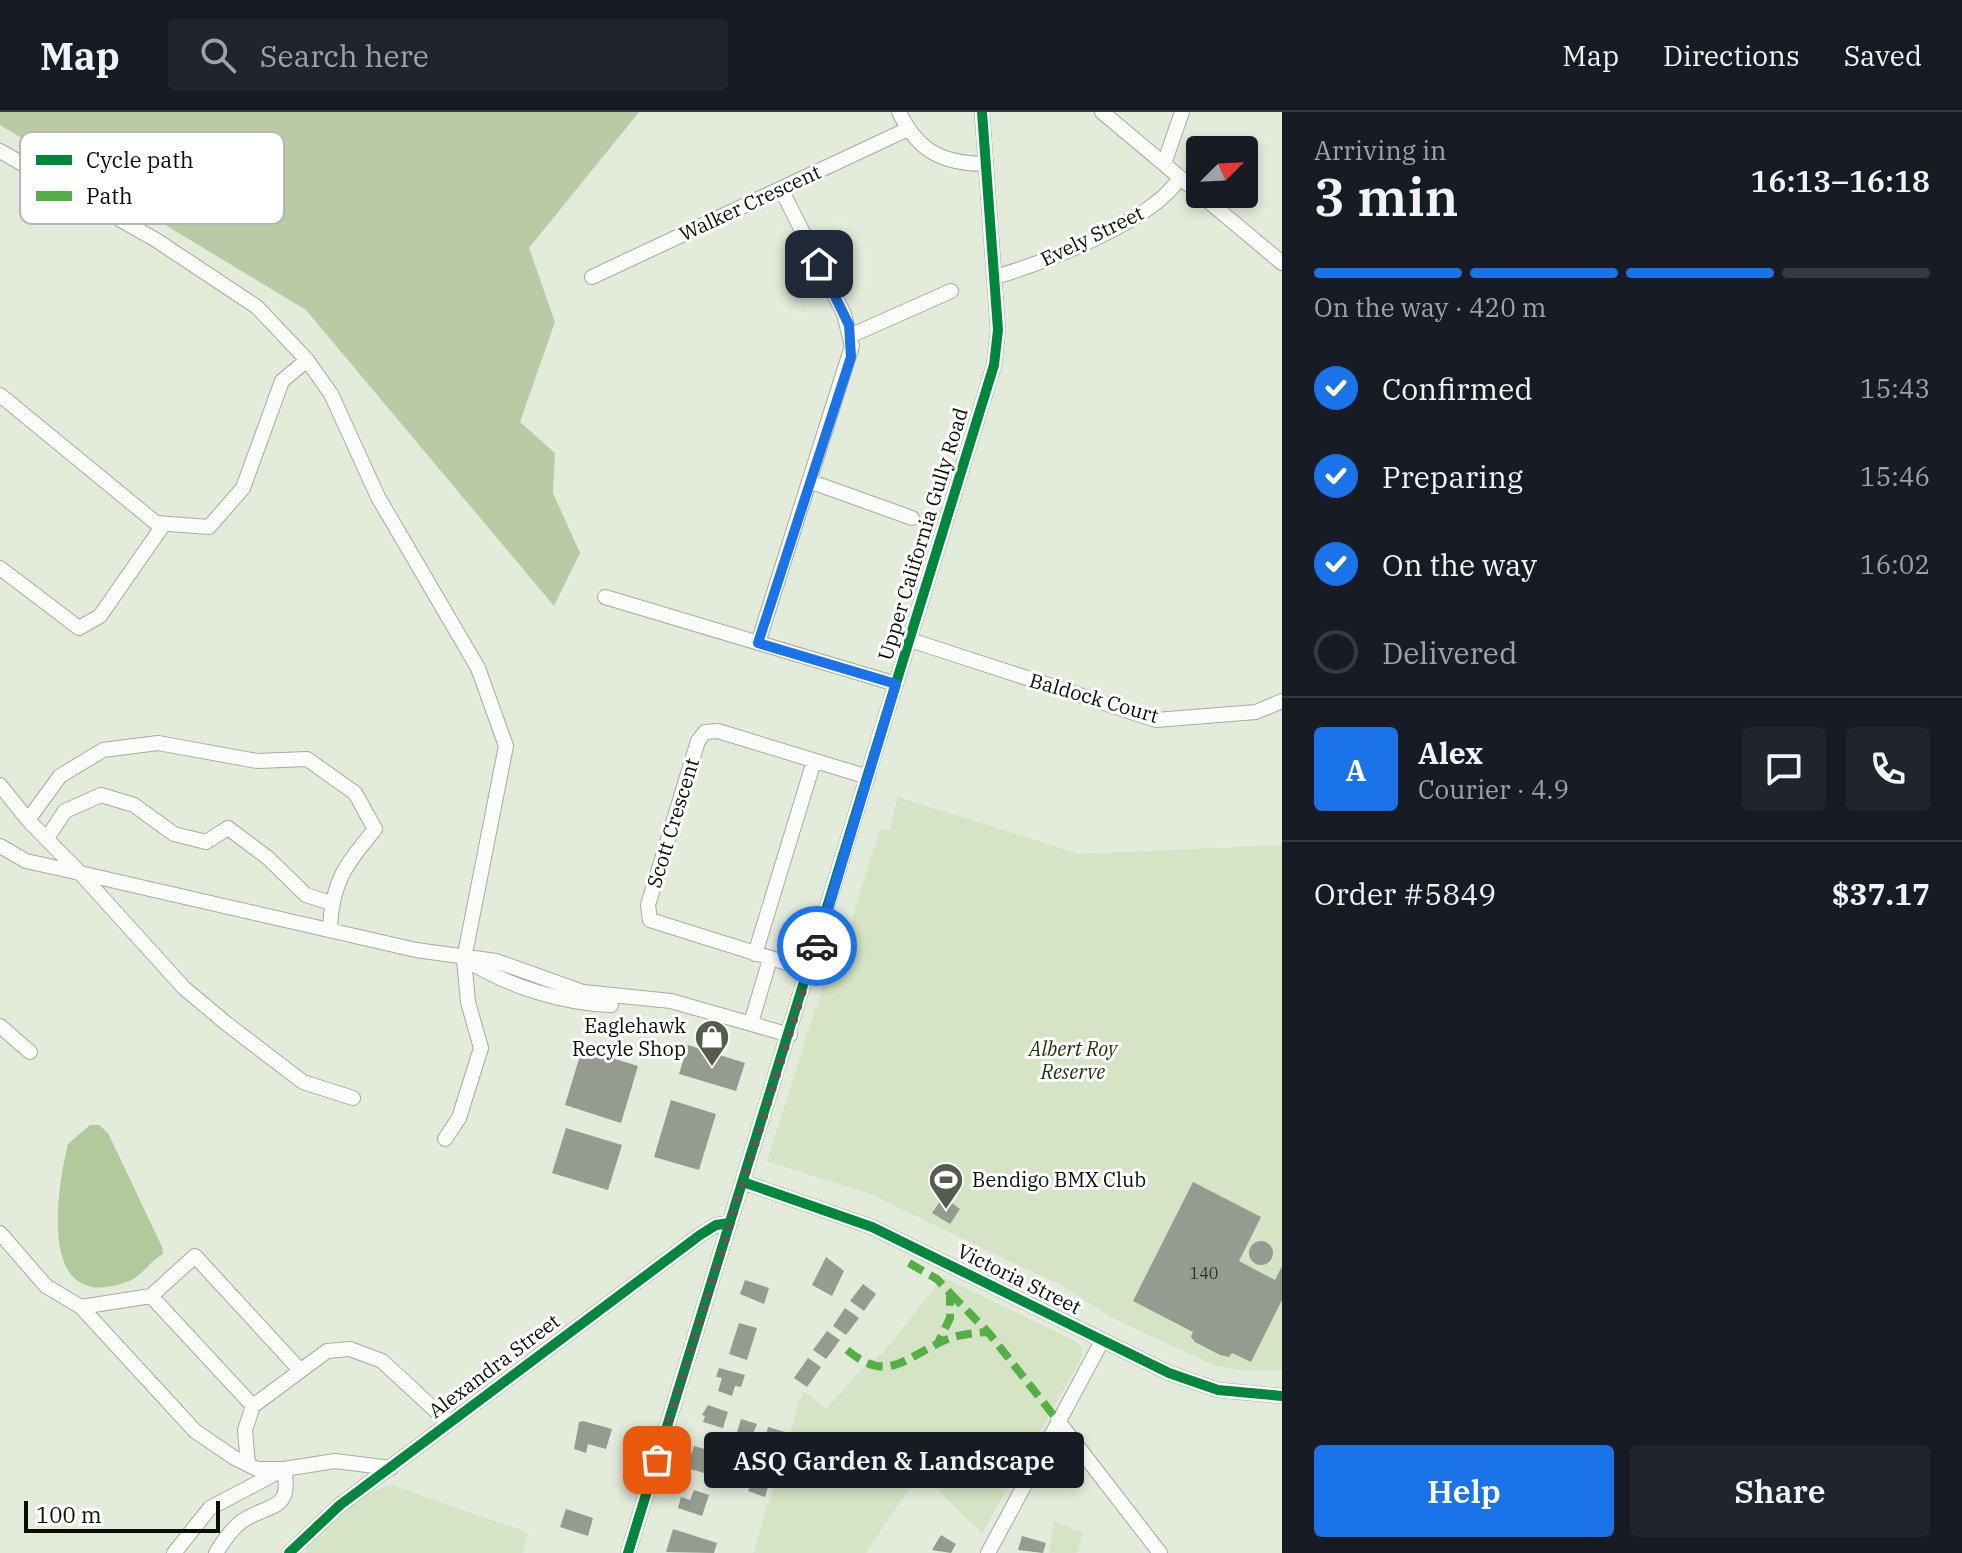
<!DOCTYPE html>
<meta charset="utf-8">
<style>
body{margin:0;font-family:"IBM Plex Serif",serif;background:#20242c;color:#f1f3f6;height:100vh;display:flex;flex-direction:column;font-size:30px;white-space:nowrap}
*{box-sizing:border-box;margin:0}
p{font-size:26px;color:#9ea1a6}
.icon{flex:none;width:44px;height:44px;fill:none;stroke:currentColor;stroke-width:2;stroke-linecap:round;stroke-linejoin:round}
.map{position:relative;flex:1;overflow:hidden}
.sheet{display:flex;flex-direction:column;background:#171b24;width:680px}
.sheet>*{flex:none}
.needle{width:52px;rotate:66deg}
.buttons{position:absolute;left:1186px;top:24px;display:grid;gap:16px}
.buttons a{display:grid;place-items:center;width:72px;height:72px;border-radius:8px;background:#171b24;box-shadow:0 4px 12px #0003;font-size:40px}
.scale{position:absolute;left:24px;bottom:20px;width:196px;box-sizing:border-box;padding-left:8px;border:4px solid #0a0e05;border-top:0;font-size:22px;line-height:28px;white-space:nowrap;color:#0a0e05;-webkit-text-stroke:6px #fff;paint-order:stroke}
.pin{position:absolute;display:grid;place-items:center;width:68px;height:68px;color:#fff;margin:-34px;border-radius:16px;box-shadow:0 4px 12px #0006}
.courier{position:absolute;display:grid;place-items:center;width:80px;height:80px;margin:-40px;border:6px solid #1a73e8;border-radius:50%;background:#fff;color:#222;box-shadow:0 2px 10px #0007}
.bubble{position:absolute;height:56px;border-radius:8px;background:#171b24;box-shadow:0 4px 12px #0003;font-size:26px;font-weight:600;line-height:56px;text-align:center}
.summary em{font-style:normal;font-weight:600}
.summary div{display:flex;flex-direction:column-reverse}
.summary{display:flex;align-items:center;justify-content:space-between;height:136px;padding:0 32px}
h1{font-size:52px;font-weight:600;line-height:60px}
.bar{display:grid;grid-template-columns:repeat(4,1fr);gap:12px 8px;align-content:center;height:96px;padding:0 32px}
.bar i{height:10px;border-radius:6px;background:#363941}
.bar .current{background:#1a73e8}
.bar p{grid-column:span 4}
.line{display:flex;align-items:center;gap:20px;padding:0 32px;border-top:2px solid #363941}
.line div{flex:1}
.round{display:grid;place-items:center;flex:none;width:84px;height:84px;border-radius:8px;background:#20242c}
ol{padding:0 32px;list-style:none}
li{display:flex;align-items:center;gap:24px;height:88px}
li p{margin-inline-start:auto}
li .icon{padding:8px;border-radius:50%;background:#1a73e8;color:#fff;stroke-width:4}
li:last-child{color:#9ea1a6}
li i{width:44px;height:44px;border:4px solid #363941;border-radius:50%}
.primary-button{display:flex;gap:16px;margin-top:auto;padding:16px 32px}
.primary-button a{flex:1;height:92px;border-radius:8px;background:#1a73e8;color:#fff;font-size:32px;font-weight:600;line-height:92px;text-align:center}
.primary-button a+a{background:#20242c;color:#f1f3f6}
header{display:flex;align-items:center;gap:48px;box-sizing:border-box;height:112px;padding:0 40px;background:#171b24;border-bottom:2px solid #363941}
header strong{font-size:38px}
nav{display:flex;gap:44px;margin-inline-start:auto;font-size:28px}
.search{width:560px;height:72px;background:#20242c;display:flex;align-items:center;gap:20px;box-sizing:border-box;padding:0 28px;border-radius:8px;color:#9ea1a6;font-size:30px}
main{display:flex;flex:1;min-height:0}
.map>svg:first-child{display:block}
</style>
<header>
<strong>Map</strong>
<div class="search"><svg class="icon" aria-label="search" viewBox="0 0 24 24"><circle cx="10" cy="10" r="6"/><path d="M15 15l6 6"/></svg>Search here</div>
<nav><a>Map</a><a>Directions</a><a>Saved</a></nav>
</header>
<main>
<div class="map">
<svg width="1282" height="1441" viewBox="0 0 1282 1441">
<rect width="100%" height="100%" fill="#e3ebdb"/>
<path fill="#d4e4c4" d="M898 685 1079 742 1282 733V1259H1247L1213 1253 1113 1206 1062 1174 870 1082 767 1049 826 864 833 866 881 716 889 718Z
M943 1165 1075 1229 1082 1236V1245L982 1421 920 1360 866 1441H753L803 1279 827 1297 860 1258 883 1241Z
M391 1373 529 1421 523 1441H305C324 1411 357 1383 391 1373Z
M1054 1409 1083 1421 1077 1441H1049Z"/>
<path fill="#b8cba4" d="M0 0H639L529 136 555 210 520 310 555 341 553 381 580 441 554 494 306 198 0 13Z"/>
<path fill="#b2c99b" d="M90 1013H99L108 1021 162 1135 163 1142C150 1149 142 1164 129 1169 37 1205 56 1082 68 1032Z"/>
<path fill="#959c8f" d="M688 933 745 951 736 979 679 962Z
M582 937 638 954 621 1011 565 993Z
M671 988 716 1002 699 1058 654 1045Z
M566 1016 622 1033 608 1078 552 1061Z
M1193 1070 1261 1105 1239 1149 1275 1168 1282 1154V1188L1251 1250 1232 1241 1229 1245 1220 1243 1195 1230 1191 1225 1193 1220 1133 1189Z
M943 1085 960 1097 950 1112 932 1101Z
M1249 1141a12 12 0 1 1 24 0a12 12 0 1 1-24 0Z
M826 1145 844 1159 832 1184 812 1173Z
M745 1168 769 1176 764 1192 740 1182Z
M863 1172 876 1182 864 1199 850 1189Z
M845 1196 859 1206 846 1223 833 1214Z
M739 1211 757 1216 747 1248 729 1242Z
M827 1219 840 1228 826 1247 813 1238Z
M808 1246 821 1255 807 1275 794 1266Z
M719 1256 745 1263 741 1275 735 1274 732 1284 718 1279 722 1266 716 1265Z
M708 1293 728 1300 723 1316 703 1310 705 1304 702 1303Z
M741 1307 757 1312 748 1334 734 1330Z
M583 1309 612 1317 606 1337 588 1332 586 1341 574 1337 579 1310Z
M768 1315 785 1320 777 1343 762 1339Z
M694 1334 718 1341 715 1351 707 1349 704 1361 687 1356Z
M728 1348 743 1353 737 1376 721 1371Z
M757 1357 772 1362 765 1385 748 1379Z
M694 1378 709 1383 702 1404 678 1396 681 1385 690 1388Z
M566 1397 593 1406 588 1424 560 1415Z
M673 1417 717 1431 714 1441 666 1440Z
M941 1423 956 1432 951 1441 932 1438Z
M1022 1424 1046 1431 1043 1441 1018 1438Z"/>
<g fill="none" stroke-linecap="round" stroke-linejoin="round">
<defs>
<path id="minor" d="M899 0C918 39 941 51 984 52
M1102 0 1282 151
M0 39 156 128 257 195 307 248
M1164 52 1182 0
M592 165 908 17
M994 165C1040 153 1157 107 1179 66
M852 223 951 179
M0 283 156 411 209 415 243 376 282 269 307 248 331 282 378 385 478 556 506 634 464 847 468 890 481 936 459 1006 445 1027
M809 369 912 406
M0 456 79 516 100 504 164 412
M605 485 896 572
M910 528 1156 608 1256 600 1282 589
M758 531 852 234 844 202 781 77
M0 673 28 708 80 761 416 838 496 849 583 880 671 889 790 923
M28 708 60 664 103 638 158 631 257 649 307 647 355 681 375 717C346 753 332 769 330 816
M47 726 65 699 101 683 134 693 174 722 206 730 228 716 268 746 306 783 331 791
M0 734 26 749 80 761 184 876 227 912 303 970 353 986
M755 842 814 649
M468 849C510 875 562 891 611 893
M809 858 650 808 648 793 698 629 705 620 718 619 868 665
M751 911 770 847
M0 914 30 940
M743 1070 872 1115 1169 1261 1218 1278 1282 1284
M0 1121 46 1174 81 1195 195 1319 233 1345 257 1357H284L335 1349 391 1356
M151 1184 195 1144 299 1257
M81 1195 151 1184 253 1294
M1058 1309 1160 1441
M248 1352 245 1318 253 1294 327 1239 350 1237 382 1249 448 1310
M174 1441 210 1396 284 1357C293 1401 267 1391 241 1410 232 1417 222 1431 216 1441
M289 1441 340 1393 700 1123 716 1113 730 1111
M628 1441 994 253 998 218 982 0
M988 1441 1102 1229"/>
</defs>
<use href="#minor" stroke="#a6aca0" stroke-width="16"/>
<use href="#minor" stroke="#fbfcfa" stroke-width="14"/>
<path stroke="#54b044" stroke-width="8" stroke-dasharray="16 8" stroke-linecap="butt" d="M909 1151 937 1167 950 1181V1206L938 1231
M950 1181 988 1220 1058 1309
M847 1238C886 1270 901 1249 939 1231 954 1223 971 1221 988 1220"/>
<defs>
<path id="cycleway" d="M743 1070 872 1115 1169 1261 1218 1278 1282 1284
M289 1441 340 1393 700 1123 716 1113 730 1111
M628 1441 994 253 998 218 982 0"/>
</defs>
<use href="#cycleway" stroke="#fff" stroke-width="15"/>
<use href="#cycleway" stroke="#00873e" stroke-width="10"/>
</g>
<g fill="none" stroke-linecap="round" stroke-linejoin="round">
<path stroke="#565b50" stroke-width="8" stroke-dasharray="0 14.4" d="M657 1348 817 834"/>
<path stroke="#1a73e8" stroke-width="10" d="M817 834 896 572 758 531 851 245 849 213 819 152"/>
</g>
<defs>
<symbol id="shop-pin" viewBox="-11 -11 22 30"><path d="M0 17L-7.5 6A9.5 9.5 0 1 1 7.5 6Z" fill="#565b50" stroke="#fff"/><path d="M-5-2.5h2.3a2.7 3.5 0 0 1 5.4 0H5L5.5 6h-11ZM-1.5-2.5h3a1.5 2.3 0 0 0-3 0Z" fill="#fff"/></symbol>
<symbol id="stadium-pin" viewBox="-11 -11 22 30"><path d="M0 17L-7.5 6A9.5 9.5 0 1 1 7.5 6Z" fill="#565b50" stroke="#fff"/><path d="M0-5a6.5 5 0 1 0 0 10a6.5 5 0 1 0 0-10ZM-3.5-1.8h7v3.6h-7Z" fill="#fff"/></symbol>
</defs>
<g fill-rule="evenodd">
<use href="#shop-pin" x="692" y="905" width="40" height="54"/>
<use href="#stadium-pin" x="926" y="1048" width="40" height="54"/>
</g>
<g text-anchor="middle" stroke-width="6" stroke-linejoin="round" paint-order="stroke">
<g font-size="16" fill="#2d3228">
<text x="1204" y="1167">140</text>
</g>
<g font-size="20" fill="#0a0e05" stroke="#fff">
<text transform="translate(750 91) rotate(-25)" y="7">Walker Crescent</text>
<text transform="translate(1092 124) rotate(-26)" y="7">Evely Street</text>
<text transform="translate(923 422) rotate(-73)" y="7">Upper California Gully Road</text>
<text transform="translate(1094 586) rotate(16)" y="7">Baldock Court</text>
<text transform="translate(673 711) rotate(-73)" y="7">Scott Crescent</text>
<text transform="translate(1019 1167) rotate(26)" y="7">Victoria Street</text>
<text transform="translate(494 1254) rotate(-37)" y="7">Alexandra Street</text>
</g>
<g font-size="20" fill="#0a0e05" stroke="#fff" text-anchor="end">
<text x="686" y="921">Eaglehawk<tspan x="686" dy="23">Recyle Shop</tspan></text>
<text x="972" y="1075" text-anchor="start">Bendigo BMX Club</text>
</g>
<g font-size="20" font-style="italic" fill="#1f3005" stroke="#fff">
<text x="1073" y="944">Albert Roy<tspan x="1073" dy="23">Reserve</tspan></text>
</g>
</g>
<rect x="20" y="20" width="264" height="92" rx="12" fill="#fff" stroke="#b6b7b4" stroke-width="2"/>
<rect x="36" y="43" width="36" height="10" fill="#00873e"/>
<rect x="36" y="79" width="36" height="10" fill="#54b044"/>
<g font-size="22" fill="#0a0e05">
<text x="86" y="56">Cycle path</text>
<text x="86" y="92">Path</text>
</g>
</svg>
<div class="buttons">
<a><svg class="needle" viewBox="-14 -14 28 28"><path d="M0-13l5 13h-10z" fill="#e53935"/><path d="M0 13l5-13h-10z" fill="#9ea1a6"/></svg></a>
</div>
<div class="scale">100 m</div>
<div class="pin" style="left:657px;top:1348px;background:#ea580c"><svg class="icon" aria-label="bag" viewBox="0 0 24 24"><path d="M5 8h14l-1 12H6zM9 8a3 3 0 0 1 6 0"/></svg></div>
<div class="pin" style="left:819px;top:152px;background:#1f2937"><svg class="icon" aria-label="home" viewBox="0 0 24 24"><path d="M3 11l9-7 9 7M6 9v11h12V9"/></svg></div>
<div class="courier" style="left:817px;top:834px"><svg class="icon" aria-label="car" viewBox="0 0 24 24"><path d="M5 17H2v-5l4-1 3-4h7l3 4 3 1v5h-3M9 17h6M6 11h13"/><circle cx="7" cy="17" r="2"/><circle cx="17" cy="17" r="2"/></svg></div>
<div class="bubble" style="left:704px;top:1320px;width:380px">ASQ Garden &amp; Landscape</div>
</div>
<section class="sheet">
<div class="summary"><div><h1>3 min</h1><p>Arriving in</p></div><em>16:13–16:18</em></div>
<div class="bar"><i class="current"></i><i class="current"></i><i class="current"></i><i></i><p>On the way · 420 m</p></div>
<ol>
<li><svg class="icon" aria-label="check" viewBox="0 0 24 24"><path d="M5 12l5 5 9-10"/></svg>Confirmed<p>15:43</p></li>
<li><svg class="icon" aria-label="check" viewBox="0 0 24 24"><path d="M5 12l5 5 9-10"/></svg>Preparing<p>15:46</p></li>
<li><svg class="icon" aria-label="check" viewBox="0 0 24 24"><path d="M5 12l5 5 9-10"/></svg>On the way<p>16:02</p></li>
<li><i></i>Delivered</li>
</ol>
<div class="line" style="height:144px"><b class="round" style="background:#1a73e8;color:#fff">A</b><div><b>Alex</b><p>Courier · 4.9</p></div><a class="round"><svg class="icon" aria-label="chat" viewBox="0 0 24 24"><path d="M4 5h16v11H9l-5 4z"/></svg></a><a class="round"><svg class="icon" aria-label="phone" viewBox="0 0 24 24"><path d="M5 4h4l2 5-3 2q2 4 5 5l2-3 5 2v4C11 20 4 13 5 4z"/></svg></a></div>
<div class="line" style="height:104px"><div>Order #5849</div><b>$37.17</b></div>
<div class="primary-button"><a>Help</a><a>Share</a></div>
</section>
</main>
